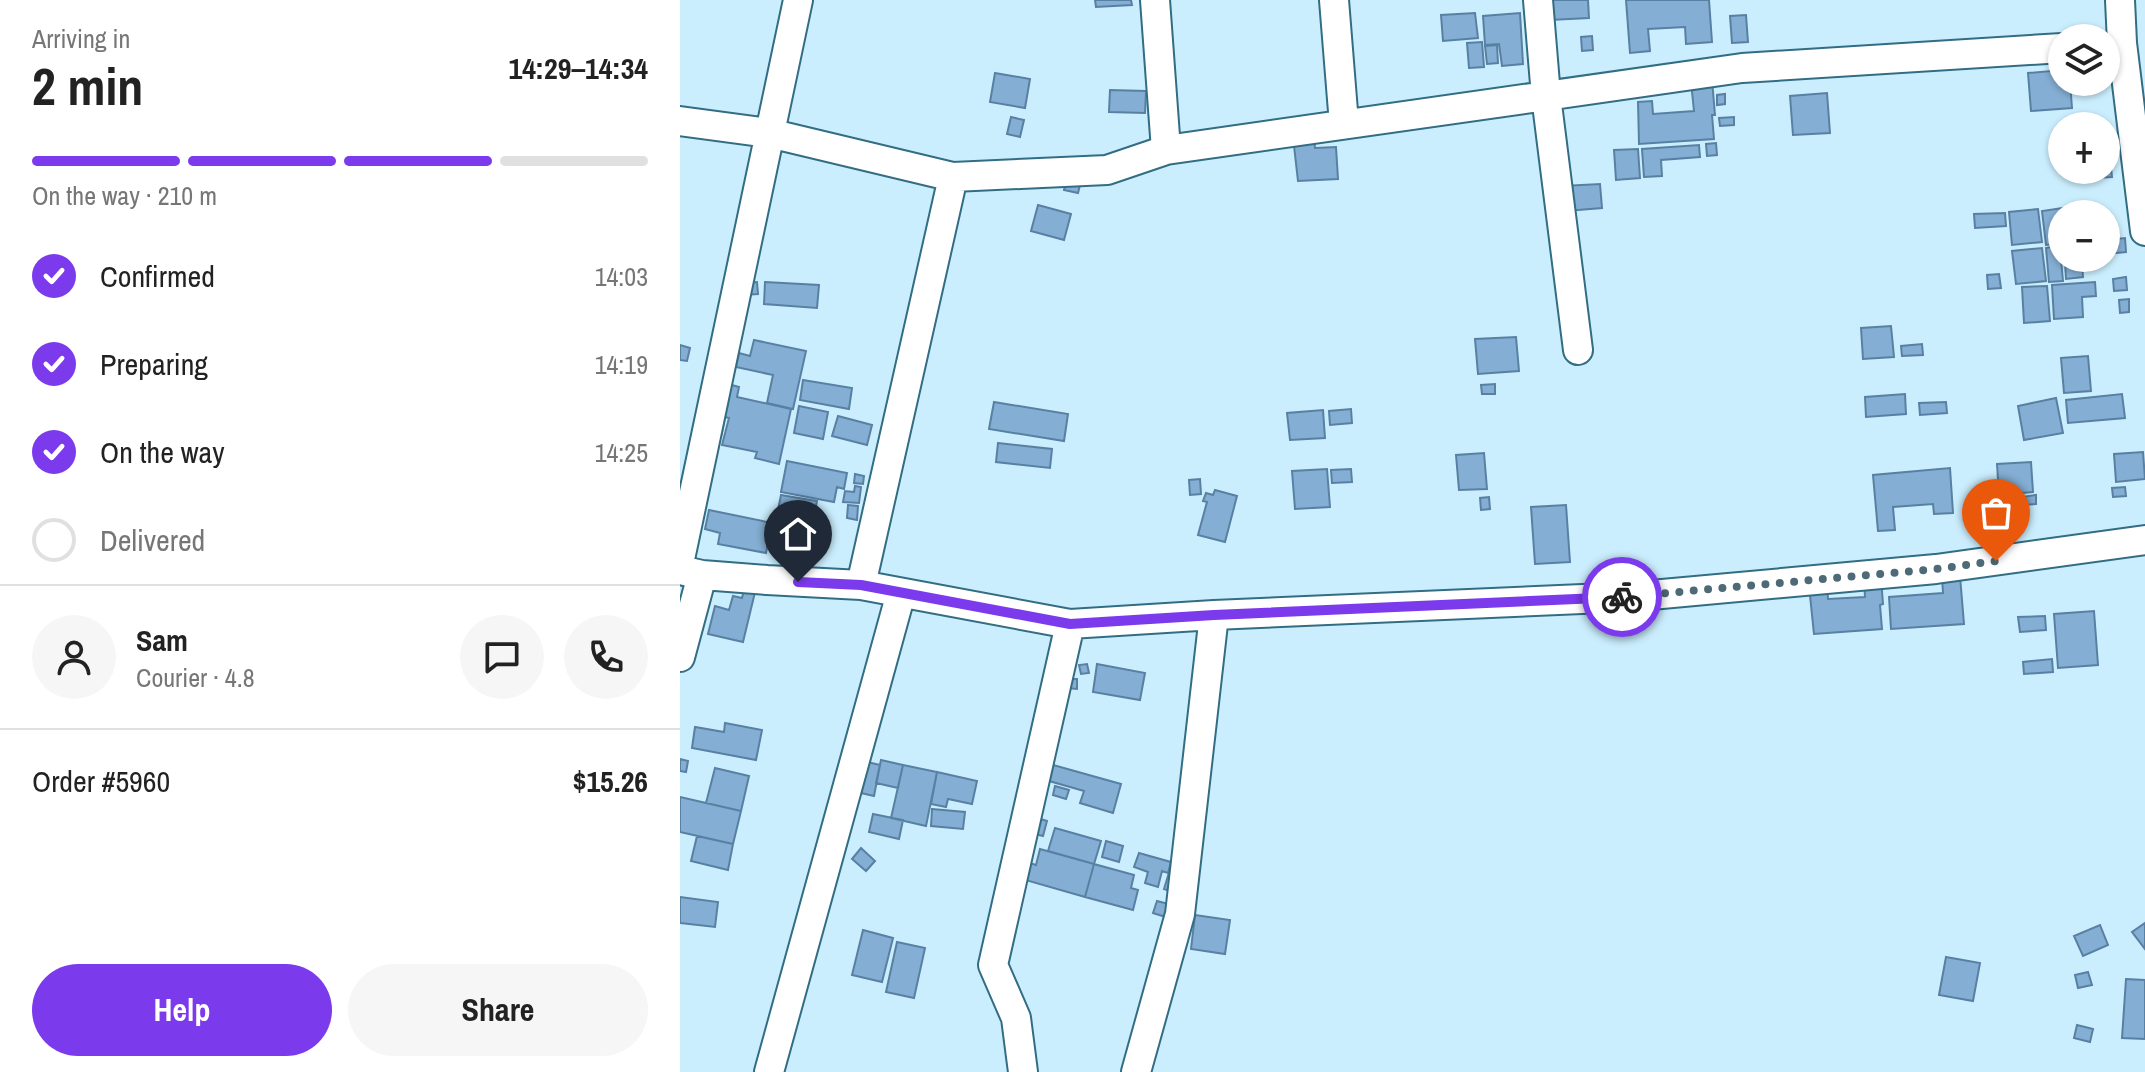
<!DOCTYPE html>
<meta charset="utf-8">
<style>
body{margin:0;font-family:"Archivo Narrow",sans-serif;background:#f6f6f6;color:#222;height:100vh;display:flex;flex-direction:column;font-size:30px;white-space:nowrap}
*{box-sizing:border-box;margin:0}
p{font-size:26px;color:#767676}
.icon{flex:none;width:44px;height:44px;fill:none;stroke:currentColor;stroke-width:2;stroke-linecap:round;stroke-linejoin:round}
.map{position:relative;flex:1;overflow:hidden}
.drawer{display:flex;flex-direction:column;background:#fff;width:680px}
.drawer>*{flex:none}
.controls{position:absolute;left:1368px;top:24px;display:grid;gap:16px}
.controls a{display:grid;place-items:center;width:72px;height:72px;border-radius:50%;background:#fff;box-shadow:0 2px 6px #0004;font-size:40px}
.pin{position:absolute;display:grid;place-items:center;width:68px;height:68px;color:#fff;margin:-82px -34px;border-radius:50% 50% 50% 0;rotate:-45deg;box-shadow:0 0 8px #0007}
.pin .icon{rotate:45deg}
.courier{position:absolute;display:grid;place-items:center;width:80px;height:80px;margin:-40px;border:6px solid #7c3aed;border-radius:50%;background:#fff;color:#222;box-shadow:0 2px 10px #0007}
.overview em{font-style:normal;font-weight:700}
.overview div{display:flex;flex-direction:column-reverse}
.overview{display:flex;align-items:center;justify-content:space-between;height:136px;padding:0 32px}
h1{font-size:52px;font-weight:700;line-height:60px}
.bar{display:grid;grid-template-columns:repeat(4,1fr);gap:12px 8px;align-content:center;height:96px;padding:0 32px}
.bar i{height:10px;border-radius:6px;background:#e0e0e0}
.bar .active{background:#7c3aed}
.bar p{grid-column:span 4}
.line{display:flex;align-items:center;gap:20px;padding:0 32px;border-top:2px solid #e0e0e0}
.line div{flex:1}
.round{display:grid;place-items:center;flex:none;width:84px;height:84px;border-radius:42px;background:#f6f6f6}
ol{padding:0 32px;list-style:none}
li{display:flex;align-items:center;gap:24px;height:88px}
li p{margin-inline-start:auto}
li .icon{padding:8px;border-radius:50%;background:#7c3aed;color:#fff;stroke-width:4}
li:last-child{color:#767676}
li i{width:44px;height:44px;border:4px solid #e0e0e0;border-radius:50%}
.button{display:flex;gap:16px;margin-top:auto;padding:16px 32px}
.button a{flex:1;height:92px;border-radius:48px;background:#7c3aed;color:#fff;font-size:32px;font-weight:700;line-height:92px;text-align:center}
.button a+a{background:#f6f6f6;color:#222}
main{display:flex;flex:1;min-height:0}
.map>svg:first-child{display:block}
</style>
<main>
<section class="drawer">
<div class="overview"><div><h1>2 min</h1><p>Arriving in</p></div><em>14:29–14:34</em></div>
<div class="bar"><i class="active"></i><i class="active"></i><i class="active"></i><i></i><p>On the way · 210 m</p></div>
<ol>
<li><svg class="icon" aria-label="check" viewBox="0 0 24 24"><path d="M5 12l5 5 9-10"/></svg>Confirmed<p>14:03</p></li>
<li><svg class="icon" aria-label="check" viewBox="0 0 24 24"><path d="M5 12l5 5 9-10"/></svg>Preparing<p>14:19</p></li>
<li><svg class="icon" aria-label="check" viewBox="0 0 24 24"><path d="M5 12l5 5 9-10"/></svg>On the way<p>14:25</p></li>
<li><i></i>Delivered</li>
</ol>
<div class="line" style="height:144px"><a class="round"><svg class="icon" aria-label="person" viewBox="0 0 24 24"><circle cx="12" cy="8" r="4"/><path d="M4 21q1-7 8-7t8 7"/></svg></a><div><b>Sam</b><p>Courier · 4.8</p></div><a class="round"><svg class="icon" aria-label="chat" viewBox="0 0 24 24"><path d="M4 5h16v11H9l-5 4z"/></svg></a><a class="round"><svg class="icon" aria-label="phone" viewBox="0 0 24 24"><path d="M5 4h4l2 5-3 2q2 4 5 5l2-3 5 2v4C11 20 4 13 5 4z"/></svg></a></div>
<div class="line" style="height:104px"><div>Order #5960</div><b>$15.26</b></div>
<div class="button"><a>Help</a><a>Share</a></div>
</section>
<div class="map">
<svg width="1465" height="1072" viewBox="0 0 1465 1072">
<rect width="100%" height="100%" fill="#cbeefe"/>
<path fill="#84aed3" stroke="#5880a3" stroke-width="2" d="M415 0H451L452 5 416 7Z
M869 0H908L909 18 870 20Z
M946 0H1029L1032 42 1006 44 1005 27 968 29 970 51 950 53Z
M795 13 798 38 763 41 761 15Z
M840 13 843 64 822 66 819 44 805 45 803 16Z
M1066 15 1068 42 1052 43 1050 16Z
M912 36 913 50 902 51 901 37Z
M802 42 804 67 789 68 787 43Z
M817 45 818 63 807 64 805 46Z
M1382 70V82H1390L1392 108 1351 111 1348 73Z
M315 73 350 79 345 108 310 102Z
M1032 80 1035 115H1032L1034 139 959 144 958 102 972 101 973 114 1014 111 1011 82Z
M430 90 466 91 465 113 429 112Z
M1147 93 1150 133 1113 135 1110 96Z
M1045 94V104L1037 105V95Z
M331 117 344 120 340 137 327 134Z
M1054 117V125L1040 126 1039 118Z
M634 136 635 148 656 147 658 179 618 181 613 137Z
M1036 143 1037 155 1027 156 1026 144Z
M1019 145 1020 157 981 160 982 176 964 177 962 149Z
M958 149 960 178 936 180 934 150Z
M1426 158H1430L1432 177 1417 178 1416 170H1426Z
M387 178 401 181 398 193 384 190Z
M920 184 922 208 886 211 883 186Z
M1410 204 1412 214H1382V243L1366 245 1362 211Z
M358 205 391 214 384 240 351 231Z
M1358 209 1362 242 1332 245 1329 212Z
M1325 213 1326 226 1295 228 1294 214Z
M1445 238 1446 252 1426 254V240Z
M1376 246H1382V258H1398L1381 259 1383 281 1369 282 1366 248Z
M1362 248 1366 281 1336 284 1332 251Z
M1402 261 1403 277 1386 279 1385 262Z
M1319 274 1321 288 1308 289 1307 275Z
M1446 277 1447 290 1434 291 1433 279Z
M77 282 78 294 63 295 62 283Z
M85 282 139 285 137 308 84 304Z
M1415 282 1416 296 1402 297 1403 317 1374 319 1372 285Z
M1367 286 1370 321 1344 323 1342 287Z
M1449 299V312L1440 313 1439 300Z
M1211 326 1214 357 1183 359 1181 328Z
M836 337 839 371 798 374 795 339Z
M74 340 126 351 113 409 87 403 93 375 56 367 59 353 70 356Z
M1242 344 1243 355 1222 356 1221 346Z
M0 345 10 348 7 361 0 360Z
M1408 356 1411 391 1384 393 1381 358Z
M123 380 172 388 169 409 120 400Z
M41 382 59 387 57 397 111 409 99 464 75 458 77 452 42 445 49 418 45 417 41 437 30 434Z
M815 384V394H802L801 385Z
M1225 394 1226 414 1186 417 1185 397Z
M1442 394 1445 418 1388 423 1386 400Z
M1376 398 1383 433 1344 440 1338 406Z
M314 402 388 414 384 441 309 429Z
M1266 402 1267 413 1240 415 1239 403Z
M119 406 148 412 143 439 114 433Z
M671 409 672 423 650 425 649 411Z
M643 410 645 438 610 440 607 413Z
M158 416 192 425 187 445 152 436Z
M318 443 372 449 370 468 316 462Z
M1463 452 1465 479 1436 482 1434 454Z
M804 453 807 489 779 490 776 455Z
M107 461 167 473 164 489 157 487 154 502 101 492Z
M1351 462 1353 492 1319 495 1317 464Z
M1270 468 1273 513 1254 514 1253 504 1213 507 1215 530 1198 531 1193 475Z
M647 469 650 507 615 509 612 471Z
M671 469 672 482 652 483 651 470Z
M175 474 184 476 183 484 174 483Z
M520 479 521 494 510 495 509 480Z
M175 486 181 487 179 503 163 502 165 491 174 492Z
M1445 487 1446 496 1433 497 1432 488Z
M535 490 557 496 545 542 518 535 527 502 523 501 526 493 533 495Z
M101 495 137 501 131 532 95 525Z
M1356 495V504L1342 505V497Z
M809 497 810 509 801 510 800 498Z
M168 505 178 506 177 520 167 518Z
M886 505 890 562 855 564 851 507Z
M29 510 92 523 86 553 38 544 40 533 25 529Z
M94 528 141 538 137 560 90 550Z
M1280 576 1284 624 1211 629 1209 597 1263 593 1262 577Z
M1201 578 1203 604 1200 605 1202 629 1134 634 1129 586 1147 585 1148 599 1185 597 1184 579Z
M65 586 76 588 63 642 28 634 35 606 49 610 53 596 62 598Z
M1414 611 1418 665 1378 668 1374 614Z
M1365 616 1366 630 1340 632 1338 617Z
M1372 659 1373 672 1344 674 1343 662Z
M407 664 409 673 401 674 399 665Z
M417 664 465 673 460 700 413 692Z
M388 679H397V689L387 688Z
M45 723 82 730 76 760 12 748 15 727 44 732Z
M0 759 8 761 6 772 0 771Z
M179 760 200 765 194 796 172 791Z
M201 760 223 765 218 788 196 783Z
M366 763 441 784 433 813 400 803 404 791 362 779Z
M223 765 257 772 246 826 211 818Z
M35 768 69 776 61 811 26 803Z
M257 772 297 781 292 804 268 799 266 807 251 804Z
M375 786 389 790 386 799 373 795Z
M0 797 61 811 53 844 0 832Z
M252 809 285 812 283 829 251 826Z
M193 814 223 820 219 839 189 832Z
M351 816 367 821 363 836 347 832Z
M375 828 421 841 414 864 368 851Z
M17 836 53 844 48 870 11 861Z
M426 841 443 846 439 862 422 857Z
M181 848 195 861 186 871 172 859Z
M360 849 414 864 405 897 335 877 340 860 356 865Z
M459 853 491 862 488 873 482 871 478 887 465 883 468 872 454 867Z
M414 864 454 875 451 888 458 890 453 910 405 897Z
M490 869 503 872 497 893 484 889Z
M0 897 38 902 35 927 0 923Z
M477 901 496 906 492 919 473 913Z
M515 915 550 920 545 954 511 949Z
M1465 923V949L1452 932Z
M1420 925 1428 945 1403 956 1394 936Z
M183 930 213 938 202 982 172 975Z
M217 942 245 948 234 998 206 992Z
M1266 957 1300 963 1293 1001 1259 995Z
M1408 972 1412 985 1398 988 1395 975Z
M1446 979 1465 980V1039L1442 1038Z
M1397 1025 1413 1029 1410 1042 1394 1038Z"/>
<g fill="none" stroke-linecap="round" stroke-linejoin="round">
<defs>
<path id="minor" d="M475 0 486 150
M654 0 664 124
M858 0 866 96 898 350
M1440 0 1442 43 1465 231
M0 121 89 133 273 177 427 170 486 150 1062 68 1382 48
M0 559 118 0
M0 570 22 575 87 580 181 585 390 624 534 615
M181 585 273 177
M0 657 22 575
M89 1072 221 593
M343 1072 336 1018 313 965 390 624
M456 1072 500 914 534 615 949 597 1256 569 1465 540"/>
</defs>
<use href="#minor" stroke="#326d84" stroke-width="32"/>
<use href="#minor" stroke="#fff" stroke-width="28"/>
</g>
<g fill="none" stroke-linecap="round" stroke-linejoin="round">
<path stroke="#4e6a76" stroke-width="8" stroke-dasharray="0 14.4" d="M942 597 1256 569 1316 561"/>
<path stroke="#7c3aed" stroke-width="10" d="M118 582 181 585 390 624 534 615 942 597"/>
</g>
</svg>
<div class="controls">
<a><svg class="icon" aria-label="layers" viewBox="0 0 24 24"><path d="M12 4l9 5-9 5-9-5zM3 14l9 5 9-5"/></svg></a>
<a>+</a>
<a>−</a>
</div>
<div class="pin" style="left:1316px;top:561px;background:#ea580c"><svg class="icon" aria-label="bag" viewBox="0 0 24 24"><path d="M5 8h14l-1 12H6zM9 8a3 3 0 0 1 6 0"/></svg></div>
<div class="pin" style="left:118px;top:582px;background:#1f2937"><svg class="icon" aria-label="home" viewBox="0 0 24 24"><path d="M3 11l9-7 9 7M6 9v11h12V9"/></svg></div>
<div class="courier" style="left:942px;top:597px"><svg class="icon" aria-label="bike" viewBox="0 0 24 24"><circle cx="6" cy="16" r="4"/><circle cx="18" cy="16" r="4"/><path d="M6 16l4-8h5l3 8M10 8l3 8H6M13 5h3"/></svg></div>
</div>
</main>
